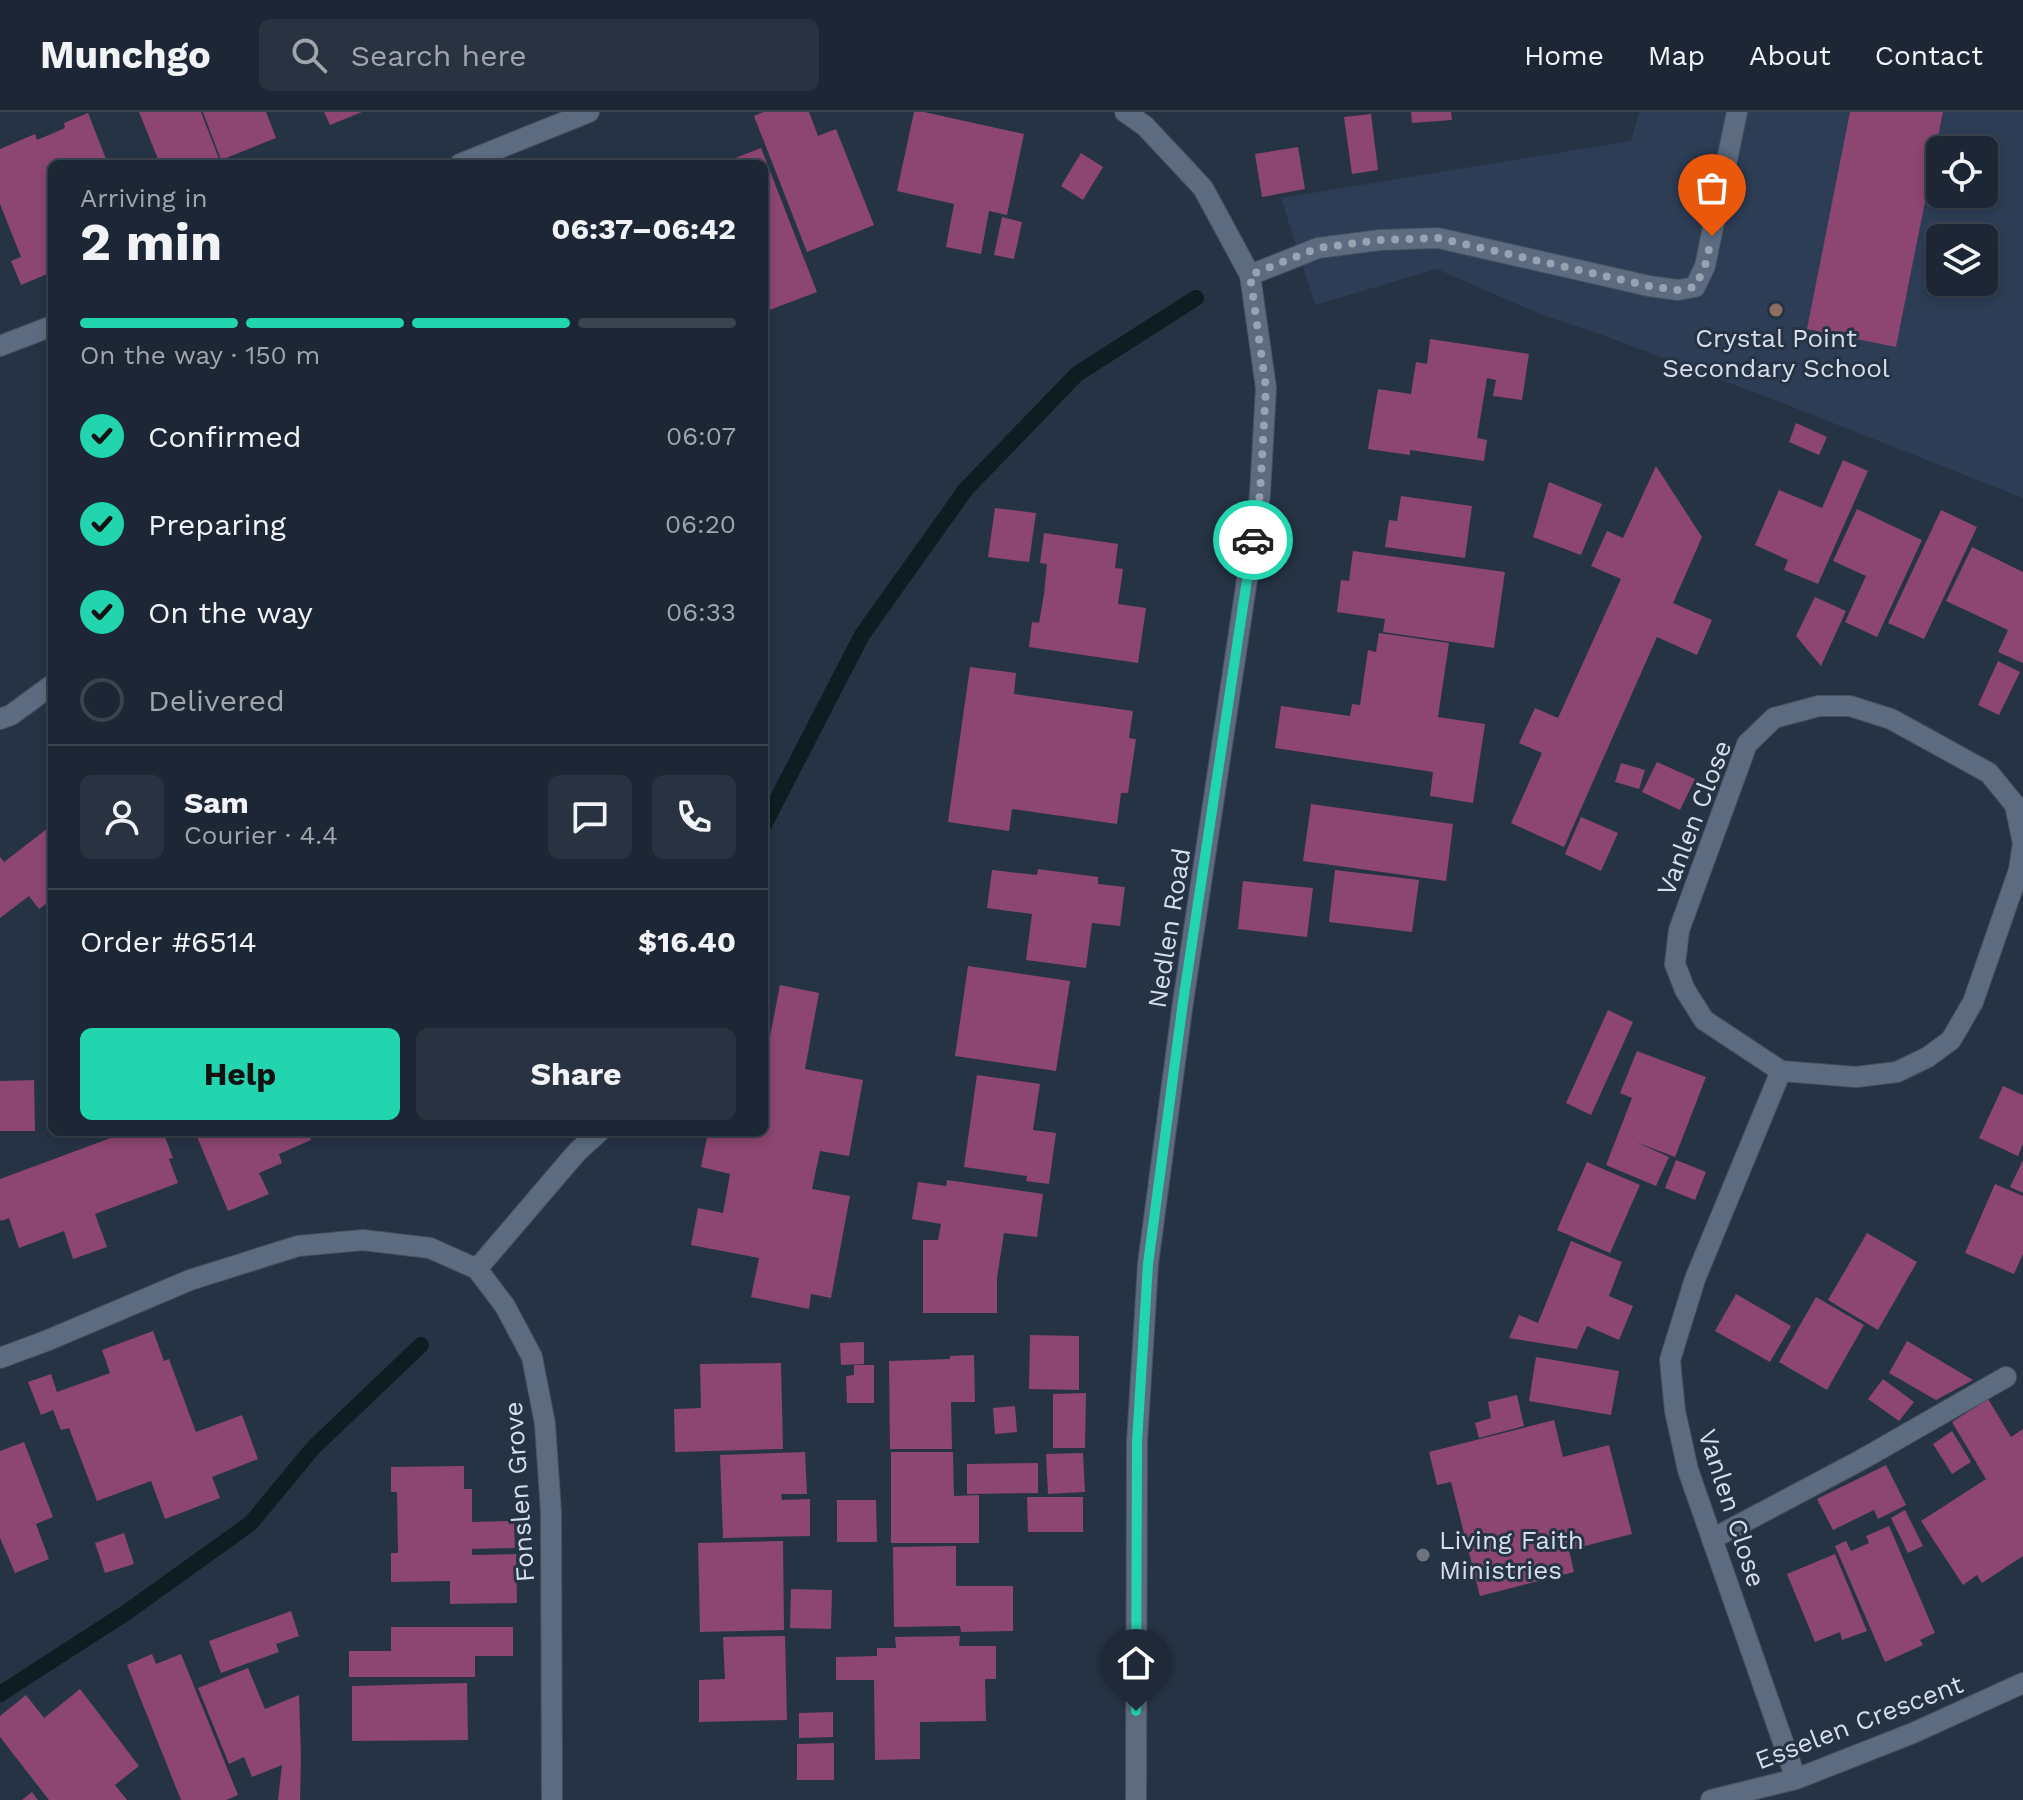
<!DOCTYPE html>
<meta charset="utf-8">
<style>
body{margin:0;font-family:"Work Sans",sans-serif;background:#293240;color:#f1f3f6;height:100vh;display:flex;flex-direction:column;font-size:30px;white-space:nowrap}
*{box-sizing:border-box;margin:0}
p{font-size:26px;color:#a0a5ac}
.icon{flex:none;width:44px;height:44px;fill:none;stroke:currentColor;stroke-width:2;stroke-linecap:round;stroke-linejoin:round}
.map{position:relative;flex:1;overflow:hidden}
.side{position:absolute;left:48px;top:48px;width:720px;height:976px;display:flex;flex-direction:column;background:#1c2634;border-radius:12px;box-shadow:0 4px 12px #0003,0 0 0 2px #3a434f}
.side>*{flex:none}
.buttons{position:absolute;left:1926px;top:24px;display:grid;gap:16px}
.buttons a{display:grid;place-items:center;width:72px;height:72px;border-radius:12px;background:#1c2634;box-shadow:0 4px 12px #0003,0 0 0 2px #3a434f;font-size:40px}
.pin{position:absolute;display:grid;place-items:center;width:68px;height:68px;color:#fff;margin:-82px -34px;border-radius:50% 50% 50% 0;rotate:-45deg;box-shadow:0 0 8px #0007}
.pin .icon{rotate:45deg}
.courier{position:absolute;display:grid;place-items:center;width:80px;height:80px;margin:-40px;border:6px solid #22d5af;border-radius:50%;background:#fff;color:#222;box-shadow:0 2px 10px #0007}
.summary em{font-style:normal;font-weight:700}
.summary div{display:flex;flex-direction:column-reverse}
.summary{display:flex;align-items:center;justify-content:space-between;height:136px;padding:0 32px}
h1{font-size:52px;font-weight:700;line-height:60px}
.bar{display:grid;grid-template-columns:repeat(4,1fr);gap:12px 8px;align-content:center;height:96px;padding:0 32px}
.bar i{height:10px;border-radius:6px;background:#3a434f}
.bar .active{background:#22d5af}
.bar p{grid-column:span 4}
.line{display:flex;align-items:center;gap:20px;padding:0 32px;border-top:2px solid #3a434f}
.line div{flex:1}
.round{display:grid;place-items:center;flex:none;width:84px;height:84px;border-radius:12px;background:#293240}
ol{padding:0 32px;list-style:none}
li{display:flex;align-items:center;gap:24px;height:88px}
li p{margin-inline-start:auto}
li .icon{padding:8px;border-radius:50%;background:#22d5af;color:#111;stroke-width:4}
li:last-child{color:#a0a5ac}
li i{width:44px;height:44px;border:4px solid #3a434f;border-radius:50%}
.button{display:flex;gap:16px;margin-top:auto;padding:16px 32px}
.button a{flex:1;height:92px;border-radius:12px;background:#22d5af;color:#111;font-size:32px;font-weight:700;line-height:92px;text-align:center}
.button a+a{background:#293240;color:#f1f3f6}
header{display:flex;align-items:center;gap:48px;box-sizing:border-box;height:112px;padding:0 40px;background:#1c2634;border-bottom:2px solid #3a434f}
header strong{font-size:38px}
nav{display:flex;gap:44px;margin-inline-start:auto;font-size:28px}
.search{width:560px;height:72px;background:#293240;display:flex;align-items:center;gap:20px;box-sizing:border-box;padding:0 28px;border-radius:12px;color:#a0a5ac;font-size:30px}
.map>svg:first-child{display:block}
</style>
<header>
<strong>Munchgo</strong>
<div class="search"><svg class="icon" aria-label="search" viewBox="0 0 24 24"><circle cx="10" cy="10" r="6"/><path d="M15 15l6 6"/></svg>Search here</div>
<nav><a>Home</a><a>Map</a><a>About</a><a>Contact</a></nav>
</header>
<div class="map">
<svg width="2023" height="1688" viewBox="0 0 2023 1688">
<rect width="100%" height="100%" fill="#263345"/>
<path fill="#2c3d55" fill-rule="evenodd" d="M1639 0H2023V386L1772 287 1597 221 1542 203 1437 157 1315 193 1281 86 1631 29ZM1940 38H1984V82H1940ZM1940 126H1984V170H1940Z"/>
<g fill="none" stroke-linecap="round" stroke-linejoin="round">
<path stroke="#0e1d21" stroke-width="16" d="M764 713 862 523 966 377 1077 262 1196 186
M0 1582 127 1500 251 1411 313 1336 421 1233"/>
</g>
<path fill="#8c4671" d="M139 0H201L221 52H160Z
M203 0H266L276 26 221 48Z
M324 0H362L330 13Z
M763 0H809L818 24 836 17 874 113 807 140 754 4Z
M914 0H924L1024 22 1007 103 989 99 981 142 946 135 954 92 897 79Z
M1411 0H1451L1452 8 1412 11Z
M1850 0H1943L1896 235 1807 217Z
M88 1 108 52H52V160L21 173 11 149 21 145 0 92V37L35 22 37 28 65 16 64 11Z
M1371 2 1378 58 1352 62 1344 5Z
M1298 35 1305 77 1262 85 1255 42Z
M761 36 817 180 764 200V52H720Z
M1081 41 1103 55 1083 88 1061 74Z
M1002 105 1022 110 1014 147 994 143Z
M1430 227 1529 242 1522 288 1493 284 1496 268 1487 266 1477 326 1487 328 1484 349 1410 338V343L1368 337 1378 277 1411 282 1416 250 1427 252Z
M1796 311 1827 325 1819 343 1789 330Z
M1843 348 1868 359 1818 472 1784 458 1788 448 1755 433 1779 378 1822 396Z
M1656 354 1702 425 1673 491 1712 508 1697 543 1657 525 1564 735 1511 711 1542 641 1519 631 1535 596 1558 606 1621 467 1591 454 1607 419 1623 426Z
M1549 370 1602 392 1581 443 1533 425Z
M1401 384 1472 394 1465 446 1385 435 1389 408 1397 409Z
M995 396 1036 401 1029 450 988 445Z
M1857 397 1922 428 1877 525 1845 510 1866 464 1833 449Z
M1941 398 1977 415 1924 527 1888 511Z
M1044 421 1118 432 1115 456 1123 457 1118 492 1146 496 1138 551 1029 535 1032 510 1039 511 1044 482 1047 452 1040 451Z
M1972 435 2023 460V551L1998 540 2008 518 1946 489Z
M1353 439 1505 460 1494 536 1383 520 1385 507 1337 500 1341 468 1349 469Z
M1815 485 1846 499 1821 554 1796 524Z
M1379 521 1449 531 1438 605 1485 612 1473 691 1430 684 1433 660 1275 636 1281 594 1350 604 1352 592 1360 593 1368 538 1376 540Z
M1998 549 2020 560 1999 603 1978 593Z
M970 555 1016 561 1014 582 1133 599 1129 626 1136 627 1128 681H1121L1117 712 1012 697 1009 719 948 710Z
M1657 650 1695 667 1680 698 1642 680Z
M1621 651 1645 658 1639 677 1615 670Z
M1311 692 1453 712 1446 769 1303 749Z
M1581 705 1618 721 1601 759 1565 742Z
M52 713V787L39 797 29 784 0 806V745L4 750Z
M1038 757 1098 765V772L1125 775 1120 814 1092 811 1086 856 1026 848 1032 802 987 796 992 758 1037 763Z
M1335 758 1419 768 1412 820 1329 810Z
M1243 769 1313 776 1307 825 1238 817Z
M968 854 1070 869 1056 959 955 944Z
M780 873 819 881 805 957 863 968 849 1044 820 1039 812 1077 850 1084 831 1186 811 1182 809 1197 751 1185 759 1146 691 1133 698 1096 723 1101 730 1062 701 1055 708 1020H720L751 1026 752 1020H764V955Z
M1608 898 1633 910 1591 1003 1566 991Z
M1637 939 1706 965 1675 1045 1636 1030 1669 1045 1656 1074 1606 1053 1632 986 1620 981Z
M977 963 1040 972 1033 1018 1056 1021 1049 1072 1026 1069 1027 1064 964 1055Z
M34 968 35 1019H0V969Z
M2003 974 2023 983V1032L2018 1044 1979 1026Z
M127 1020H163L173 1046 169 1047 178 1071 95 1102 107 1135 73 1147 64 1119 19 1136 9 1106 1 1109 0 1107V1067Z
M195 1020H308L311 1028 279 1042 282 1051 259 1061 269 1082 228 1099Z
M1676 1048 1706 1060 1695 1088 1665 1076Z
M2023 1048V1081L2010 1075Z
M1587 1050 1640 1073 1610 1141 1557 1118Z
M947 1068 1043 1082 1037 1125 1004 1121 997 1166V1201H923V1128H938L941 1112 912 1107 918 1070 946 1074Z
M1995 1072 2023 1084V1142L2014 1162 1965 1141Z
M1867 1121 1917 1150 1878 1218 1828 1188Z
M1571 1129 1622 1150 1609 1184 1633 1194 1619 1228 1587 1214 1577 1237 1509 1226 1519 1203 1538 1211Z
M1736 1182 1791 1214 1770 1250 1715 1219Z
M1816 1185 1864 1213 1827 1278 1779 1250Z
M153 1219 164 1249 169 1247 196 1320 242 1303 258 1347 212 1365 220 1386 165 1407 151 1369 97 1389 69 1316 61 1318 53 1298 41 1303 28 1270 51 1262 57 1280 110 1261 102 1238Z
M1030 1223 1079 1224V1278L1029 1277Z
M1907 1229 1973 1268 1936 1288 1889 1261Z
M864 1230V1252L841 1253 840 1231Z
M974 1243 975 1290H951L952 1337H890L889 1249 950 1247V1244Z
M1536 1245 1619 1259 1611 1303 1529 1289Z
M781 1251 783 1337 675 1340 674 1297 701 1296 700 1252Z
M854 1253H874V1291H847L846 1264 854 1263Z
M1883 1267 1914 1290 1899 1309 1868 1287Z
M1086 1281 1085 1336H1053V1282Z
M1517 1283 1524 1314 1479 1326 1475 1311 1491 1306 1488 1290Z
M1988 1287 2011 1325 2023 1317V1444L1982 1471 1977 1463 1963 1473 1921 1409 1986 1367 1952 1310Z
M1015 1294 1017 1320 995 1322 993 1296Z
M1554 1308 1563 1345 1609 1333 1632 1422 1569 1438 1574 1460 1480 1484 1451 1370 1437 1373 1429 1340Z
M1952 1319 1971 1350 1952 1362 1933 1332Z
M24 1330 53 1405 36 1412 49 1447 15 1461 0 1426V1339Z
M805 1340 807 1382H781L782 1388 810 1387V1424L723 1426 720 1343Z
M891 1340H953L954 1384 979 1383V1431H891Z
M1083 1341 1085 1380 1048 1382 1046 1342Z
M1038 1351V1381L967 1382V1352Z
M1886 1353 1906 1393 1878 1407 1874 1398 1833 1418 1817 1387Z
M464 1354V1377H472V1410L514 1409 515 1436 472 1437V1443L516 1442 517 1491 450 1492V1469L391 1470V1441H398L397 1380H391V1355Z
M1027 1385H1083V1420H1028Z
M837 1388H876L877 1430H837Z
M1905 1398 1923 1434 1908 1441 1891 1406Z
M1889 1414 1935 1521 1920 1528 1923 1533 1885 1550 1835 1434 1846 1429 1851 1439 1869 1431 1866 1424Z
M124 1421 134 1452 105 1461 95 1431Z
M783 1429 784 1518 700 1520 698 1431Z
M956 1434V1474H1013V1519L961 1520 960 1514 894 1515 893 1435Z
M1835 1442 1867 1519 1842 1528 1840 1520 1815 1530 1787 1462Z
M791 1477 832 1478 831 1517 790 1516Z
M291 1499 299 1524 276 1532 279 1540 221 1561 209 1529Z
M391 1515H513V1544H475V1565H349V1539H391Z
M785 1524 787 1608 699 1610V1568L725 1567 723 1525Z
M960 1524 959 1534H996V1567H985L986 1609 920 1610V1647L875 1648 874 1568H836V1545L877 1544V1536H896L895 1525Z
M152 1542 156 1552 181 1542 238 1683 226 1688H181L127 1553Z
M248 1556 265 1597 299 1583 301 1645 300 1688H278L282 1653 252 1665 244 1645 229 1652 198 1576Z
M467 1571 468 1628 352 1629V1574Z
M80 1577 139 1654 115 1673 127 1688H49L0 1625V1604L26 1583 44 1606Z
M833 1600V1625L799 1626V1601Z
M834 1631V1668H797V1632Z
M32 1680 38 1688H22Z"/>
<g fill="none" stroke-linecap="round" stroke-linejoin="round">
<defs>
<path id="lane" d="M1250 163 1318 136 1380 128 1438 126 1649 174 1678 178 1695 175 1705 154 1737 0
M1712 1427 1861 1348 2006 1265"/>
<path id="street" d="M1125 0 1145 14 1203 76 1250 163 1266 276 1260 382 1183 890 1148 1152 1137 1330 1136 1688
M460 52 589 0
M0 234 52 214
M0 607 11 603 52 573
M1781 959 1856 965 1897 960 1928 945 1951 928 1973 890 2019 758 2023 731 2015 693 1989 661 1891 607 1850 594H1819L1774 606 1747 632 1679 818 1675 852 1685 878 1704 908 1781 959 1695 1167 1670 1248 1675 1299 1688 1358 1796 1667
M477 1157 577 1040 599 1020
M0 1246 46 1229 190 1168 298 1134 363 1128 430 1136 477 1157 505 1194 532 1245 545 1312 551 1400 552 1688
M1711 1688 1796 1667 1913 1621 2023 1571"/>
</defs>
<use href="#lane" stroke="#465160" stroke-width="22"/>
<use href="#street" stroke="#465160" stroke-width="22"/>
<use href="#lane" stroke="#5c6b80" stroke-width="20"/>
<use href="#street" stroke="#5c6b80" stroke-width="20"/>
</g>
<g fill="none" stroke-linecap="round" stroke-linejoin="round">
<path stroke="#98a2b0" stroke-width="8" stroke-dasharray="0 14.4" d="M1253 428 1260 382 1266 276 1250 163 1318 136 1380 128 1438 126 1649 174 1678 178 1695 175 1705 154 1712 124"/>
<path stroke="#22d5af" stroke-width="10" d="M1136 1599 1137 1330 1148 1152 1183 890 1253 428"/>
</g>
<circle fill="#8d6e63" stroke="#263345" stroke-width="3" cx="1776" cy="198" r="8"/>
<circle fill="#6b7280" stroke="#263345" stroke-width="3" cx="1423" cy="1443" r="8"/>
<g text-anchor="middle" stroke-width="6" stroke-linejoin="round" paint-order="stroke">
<g font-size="26" fill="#d6deea" stroke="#263345">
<text x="1776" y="235">Crystal Point<tspan x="1776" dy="30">Secondary School</tspan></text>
<text x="1439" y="1437" text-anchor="start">Living Faith<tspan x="1439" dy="30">Ministries</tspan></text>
</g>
<g font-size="26" fill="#d6deea" stroke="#263345">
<text transform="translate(1694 706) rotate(-69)" y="9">Vanlen Close</text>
<text transform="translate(1169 816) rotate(-81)" y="9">Nedlen Road</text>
<text transform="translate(519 1380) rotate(-94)" y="9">Fonslen Grove</text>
<text transform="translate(1732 1396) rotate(72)" y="9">Vanlen Close</text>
<text transform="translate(1859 1610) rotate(-21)" y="9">Esselen Crescent</text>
</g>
</g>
</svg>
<div class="buttons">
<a><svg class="icon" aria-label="locate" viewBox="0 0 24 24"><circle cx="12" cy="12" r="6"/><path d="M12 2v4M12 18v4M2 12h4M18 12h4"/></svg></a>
<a><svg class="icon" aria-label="layers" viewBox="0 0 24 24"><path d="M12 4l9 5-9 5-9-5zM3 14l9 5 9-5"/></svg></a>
</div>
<div class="pin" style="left:1712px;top:124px;background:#ea580c"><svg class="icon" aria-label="bag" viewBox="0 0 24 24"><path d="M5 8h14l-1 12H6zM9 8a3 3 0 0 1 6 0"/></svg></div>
<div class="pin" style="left:1136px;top:1599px;background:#1f2937"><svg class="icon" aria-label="home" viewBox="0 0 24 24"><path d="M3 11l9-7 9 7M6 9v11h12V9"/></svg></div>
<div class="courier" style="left:1253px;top:428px"><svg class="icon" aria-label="car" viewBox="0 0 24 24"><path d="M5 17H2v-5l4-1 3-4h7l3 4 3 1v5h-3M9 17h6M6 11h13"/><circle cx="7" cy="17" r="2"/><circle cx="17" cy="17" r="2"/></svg></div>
<section class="side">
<div class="summary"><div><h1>2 min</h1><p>Arriving in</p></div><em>06:37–06:42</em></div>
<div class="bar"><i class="active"></i><i class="active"></i><i class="active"></i><i></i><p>On the way · 150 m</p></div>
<ol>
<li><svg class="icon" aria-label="check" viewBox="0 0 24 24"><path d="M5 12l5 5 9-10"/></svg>Confirmed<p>06:07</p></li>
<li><svg class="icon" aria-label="check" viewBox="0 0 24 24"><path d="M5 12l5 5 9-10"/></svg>Preparing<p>06:20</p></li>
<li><svg class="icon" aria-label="check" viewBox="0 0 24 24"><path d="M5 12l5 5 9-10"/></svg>On the way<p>06:33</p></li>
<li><i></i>Delivered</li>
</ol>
<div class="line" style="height:144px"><a class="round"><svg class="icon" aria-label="person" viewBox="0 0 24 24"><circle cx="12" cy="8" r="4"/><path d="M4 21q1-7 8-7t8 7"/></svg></a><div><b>Sam</b><p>Courier · 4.4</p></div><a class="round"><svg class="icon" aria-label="chat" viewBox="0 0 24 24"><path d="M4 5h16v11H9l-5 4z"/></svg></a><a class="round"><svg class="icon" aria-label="phone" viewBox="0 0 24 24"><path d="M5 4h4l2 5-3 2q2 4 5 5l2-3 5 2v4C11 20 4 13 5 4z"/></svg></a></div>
<div class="line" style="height:104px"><div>Order #6514</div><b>$16.40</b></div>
<div class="button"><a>Help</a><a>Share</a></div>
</section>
</div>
